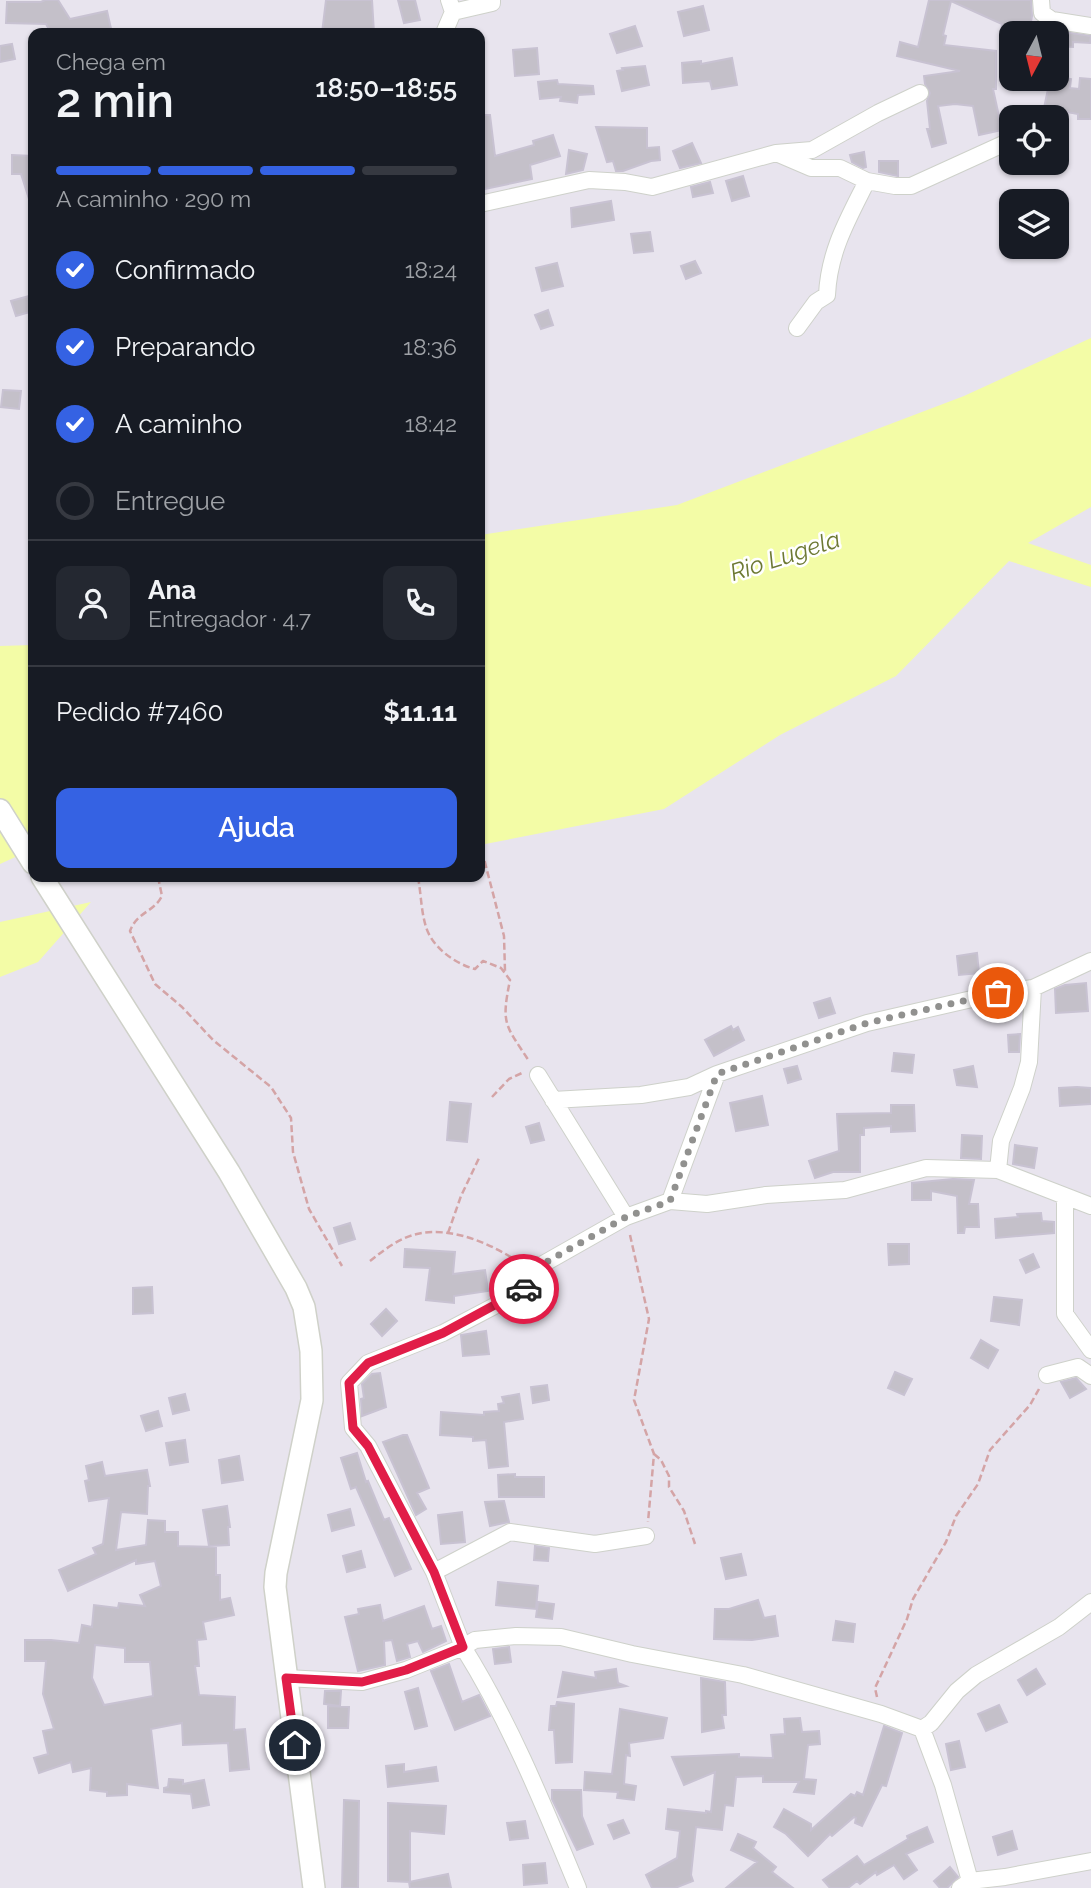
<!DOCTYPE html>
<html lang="pt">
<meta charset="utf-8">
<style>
body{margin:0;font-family:Raleway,sans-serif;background:#242831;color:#f1f3f6;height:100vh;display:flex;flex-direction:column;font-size:26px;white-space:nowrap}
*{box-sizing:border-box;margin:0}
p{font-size:23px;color:#9ea1a6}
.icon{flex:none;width:38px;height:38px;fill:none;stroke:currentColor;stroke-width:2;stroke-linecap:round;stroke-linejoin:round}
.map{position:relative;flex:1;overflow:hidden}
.panel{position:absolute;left:28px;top:28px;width:457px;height:854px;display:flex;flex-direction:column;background:#171b24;border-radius:14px;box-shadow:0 2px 5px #0004}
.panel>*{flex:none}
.needle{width:46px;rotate:187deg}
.tools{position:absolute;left:999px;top:21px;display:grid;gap:14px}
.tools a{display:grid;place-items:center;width:70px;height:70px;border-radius:14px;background:#171b24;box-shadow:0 2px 5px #0004;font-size:35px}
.pin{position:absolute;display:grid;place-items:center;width:60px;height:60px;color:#fff;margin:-30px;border:4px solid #fff;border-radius:50%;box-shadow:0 2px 7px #0007}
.courier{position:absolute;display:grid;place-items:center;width:70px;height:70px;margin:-35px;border:5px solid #e11d48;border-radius:50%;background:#fff;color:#222;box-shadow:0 2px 9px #0007}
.headline em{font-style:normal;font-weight:600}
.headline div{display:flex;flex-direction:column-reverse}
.headline{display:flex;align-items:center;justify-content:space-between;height:119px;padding:0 28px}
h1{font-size:46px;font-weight:600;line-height:52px}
.bar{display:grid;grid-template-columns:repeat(4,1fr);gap:10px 7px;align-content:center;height:84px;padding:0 28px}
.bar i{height:9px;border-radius:5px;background:#363941}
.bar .current{background:#3562e3}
.bar p{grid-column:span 4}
.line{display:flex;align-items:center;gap:18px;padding:0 28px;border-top:2px solid #363941}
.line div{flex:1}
.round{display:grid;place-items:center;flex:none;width:74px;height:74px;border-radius:14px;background:#242831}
ol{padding:0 28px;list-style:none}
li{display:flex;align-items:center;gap:21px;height:77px}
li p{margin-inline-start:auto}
li .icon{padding:7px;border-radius:50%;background:#3562e3;color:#fff;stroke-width:4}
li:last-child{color:#9ea1a6}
li i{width:38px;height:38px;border:4px solid #363941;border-radius:50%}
.primary-button{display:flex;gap:14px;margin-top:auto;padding:14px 28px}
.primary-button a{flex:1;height:80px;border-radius:14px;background:#3562e3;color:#fff;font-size:28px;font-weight:600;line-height:80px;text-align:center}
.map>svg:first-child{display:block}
</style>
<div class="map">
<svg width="1091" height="1888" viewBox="0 0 1091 1888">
<rect width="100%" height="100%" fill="#e8e4ee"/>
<path fill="#f3fca6" d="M1091 338V507L1028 543 1091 565V587L1009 561 896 676 780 735 664 809 480 845V535L677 505 964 396Z
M33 645V849L0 864V646Z
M91 902 38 962 0 977V922Z"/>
<path fill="#c4c0c9" stroke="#c8c2d2" stroke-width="2" fill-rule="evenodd" d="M45 0H58L70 19 107 11 112 33H51L46 24 6 23 7 2H41Z
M326 0H372L374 33H322Z
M398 0H415L420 20 404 23Z
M929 0H1031L1032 16 1029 33H1001L1002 24 951 1 943 35 946 36 944 45 996 51V89H993L1002 130 979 135 973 106 955 104 938 106 946 143 932 147 927 129H930L927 101 930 93 925 84 924 76 960 71 897 56 900 42 918 47Z
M703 6 709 30 684 36 678 12Z
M635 26 642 46 617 53 610 34Z
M1057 31 1091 36 1090 43 1073 42V47L1057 46Z
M12 44 15 59 0 62V46Z
M537 48 539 74 515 76 513 50Z
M732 58 737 85 712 89 710 81 683 83 682 63 701 61V64Z
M645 66 649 85 622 91 617 71 623 70 622 68Z
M1057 77 1071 79 1070 88 1079 89 1080 78 1091 79V119H1078V114L1044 108 1048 89H1051L1052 79H1057Z
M557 80 558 84 593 86 594 94 578 95 577 103 560 101 561 97 540 99 538 82Z
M480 115H490L495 156 534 145 533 141 553 135 560 156 530 165 532 179 480 190Z
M596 127 647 128V148L659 147 660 160 651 161 623 171H616L613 161 607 162Z
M692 143 701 163 680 168 673 151Z
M569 150 587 154 583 170 566 174Z
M864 152 866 167 863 168 852 162 850 155Z
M12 155 33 156V201L30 202 21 174H12Z
M879 161H898V176L879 172Z
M743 176 749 196 732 201 726 181Z
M710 182 713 193 693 197 691 187Z
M611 201 614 220 572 227 571 208Z
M650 232 653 251 634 253 631 234Z
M695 261 701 273 686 279 681 266Z
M557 263 563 286 542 291 536 268Z
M29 296 33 311 16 316 11 301Z
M548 310 553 325 541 329 535 315Z
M3 390 21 391 19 409 1 407Z
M977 953 979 973 959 975 957 956Z
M1086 983 1088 1011 1056 1013 1055 989 1065 985Z
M830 998 835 1013 819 1018 814 1003Z
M731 1026 733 1030 738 1027 744 1040 714 1056 705 1040Z
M1020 1034 1019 1052H1009L1008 1035Z
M894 1053 914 1055 912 1073 892 1071Z
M797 1066 801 1079 788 1083 784 1069Z
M973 1066 977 1087 957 1085 954 1070Z
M1077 1087 1091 1088V1104L1060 1106 1059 1088Z
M762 1096 768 1125 736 1131 730 1103Z
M450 1102 471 1104 467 1142 447 1140Z
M891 1105H914L915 1131 891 1132V1126L864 1128V1135H860V1172H833L815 1178 809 1161 839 1151 837 1114 891 1113Z
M539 1123 544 1140 531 1143 526 1127Z
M962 1135 982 1136 981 1159 961 1158Z
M1015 1145 1037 1148 1034 1168 1013 1164Z
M953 1179 974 1180 969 1204H978L979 1227H965L964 1233H958L957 1196 931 1191V1200H912V1183Z
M1041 1213 1042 1221 1054 1222V1233L996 1238 995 1219 1018 1217 1017 1214Z
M350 1223 355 1239 339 1244 334 1228Z
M888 1244H909V1264L889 1265Z
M405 1249 455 1252 453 1274 485 1270 488 1291 454 1296V1303L426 1300 430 1268 404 1267Z
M1033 1254 1039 1267 1026 1273 1020 1260Z
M152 1287 153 1313 133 1314V1288Z
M994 1297 1022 1300 1019 1325 991 1321Z
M386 1309 397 1321 382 1336 371 1324Z
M486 1331 489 1354 463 1356 461 1335Z
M981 1340 998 1350 988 1368 971 1358Z
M895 1372 912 1379 904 1395 888 1388Z
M380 1373 386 1407 362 1416 361 1399 364 1398 362 1384 372 1374Z
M1076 1378 1086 1389 1070 1398 1061 1382Z
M547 1385 549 1400 533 1403 531 1387Z
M185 1394 189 1410 173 1414 169 1398Z
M519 1394 523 1419 504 1422 508 1466 489 1468 486 1440 473 1441V1437L440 1435 441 1412 484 1415V1412L499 1411 498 1404 504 1403 502 1397Z
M158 1411 162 1426 146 1431 141 1416Z
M403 1435H407L429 1488 417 1493 426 1509 416 1515 383 1442Z
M185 1440 188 1462 170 1465 166 1443Z
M357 1453 366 1482 368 1481 384 1520 389 1518 411 1569 395 1576 356 1487 351 1489 341 1458Z
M239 1456 243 1480 222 1483 219 1460Z
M102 1462 105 1476 147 1470 150 1486H148L147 1514 121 1512 116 1550 146 1545 148 1520 165 1521V1532H178V1546L216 1547V1575H220V1600L230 1598 234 1615 203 1622 206 1639 197 1640 199 1666H195L199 1695 235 1697 234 1730 245 1729 249 1769 230 1771 228 1743 183 1745 182 1723 151 1729 158 1788 127 1784V1795L107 1796V1792L90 1790 91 1768 73 1772 71 1762 39 1773 34 1758 48 1754 43 1731 54 1729 43 1694 46 1661H25V1640H51L79 1643 82 1625 92 1627 94 1605 118 1608 119 1603 145 1606 140 1595 161 1586 155 1561 136 1564V1560L68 1591 59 1570 96 1554 93 1548 103 1544 109 1498 89 1501 85 1481 89 1480 86 1466ZM95 1645 125 1648V1662H150L153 1696 104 1705 92 1678Z
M515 1474V1477H544V1497H499L498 1475Z
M504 1501 509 1522 490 1526 485 1502Z
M227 1506 230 1527H228L229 1545 209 1546 203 1510Z
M350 1509 354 1525 332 1531 328 1515Z
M462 1512 465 1542 441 1544 438 1515Z
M535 1546 549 1548 548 1561 534 1560Z
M361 1551 365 1567 347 1572 343 1556Z
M741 1554 746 1575 726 1579 721 1558Z
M498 1582 538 1586 536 1609 496 1605Z
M758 1600 764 1618 775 1616 778 1636 752 1640 714 1639 715 1609H729Z
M538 1602 554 1604 552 1619 536 1617Z
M380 1605 383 1621 424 1606 432 1629 441 1626 446 1641 423 1652 418 1641 407 1644 410 1657 397 1661 392 1640 384 1641 385 1665 358 1671 345 1617 359 1614 358 1609Z
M836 1621 855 1624 853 1642 833 1640Z
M509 1647 511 1662 495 1664 493 1649Z
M449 1664 462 1702 479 1695 490 1716 455 1730 431 1671Z
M616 1669 618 1683 626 1686 558 1697 563 1672 596 1678 595 1672Z
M1036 1669 1045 1684 1027 1695 1018 1680Z
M701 1678 725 1682 726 1715H722L724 1728 702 1732Z
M418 1688 427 1726 415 1729 405 1692Z
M325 1691H341L340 1706 324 1704Z
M557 1702 574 1704 572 1762 556 1763 554 1730H549L551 1706H556Z
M999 1705 1007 1722 986 1731 978 1714Z
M328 1706 349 1707 348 1728H328Z
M620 1709 667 1718 663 1738 629 1743 630 1756 626 1755 624 1784 636 1786 634 1800 617 1798 618 1792 584 1790 585 1772 612 1774Z
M800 1718 802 1732 819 1731 820 1744 808 1745 804 1779 816 1780 814 1794 794 1792 799 1782H763V1776L736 1777 733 1806 725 1805 722 1830 696 1827 691 1875 693 1881 675 1888H652L646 1875 677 1858 680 1831 666 1829 668 1809 706 1813V1811L711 1812 715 1772 684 1785 672 1757 739 1754V1757L773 1758 771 1735 785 1734 784 1719Z
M884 1726 902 1733 886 1786 882 1785 862 1826 855 1823 856 1818 854 1817 832 1836 830 1834 808 1856 786 1834 774 1827 784 1809 811 1824V1830L851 1794 855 1796 857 1792 863 1795Z
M959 1741 965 1767 951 1770 946 1744Z
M404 1764V1772L436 1767 438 1781 388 1787 386 1766Z
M169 1779 183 1780V1784L204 1780 209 1805 193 1808 191 1794 164 1792V1788L168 1787Z
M552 1790H581L582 1816 593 1844 577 1850 552 1799Z
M344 1800 359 1801 358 1888H342Z
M388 1803 446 1806 444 1834 410 1831V1882L388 1881Z
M623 1820 629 1833 614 1839 608 1825Z
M525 1821 528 1838 510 1840 507 1823Z
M927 1827 933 1842 906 1854 917 1870 904 1879 894 1865 877 1875 876 1872 860 1884 857 1881 848 1888H830L823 1880 857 1856 864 1865 908 1839 907 1836Z
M1012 1831 1017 1849 998 1855 993 1837Z
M738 1834 756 1842 753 1848 776 1867 772 1872 793 1888H726L757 1862 731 1850Z
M545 1863 547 1883 524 1885 523 1865Z
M950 1867 958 1877 947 1888H940L934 1881Z
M448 1874 451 1888H410L409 1882Z"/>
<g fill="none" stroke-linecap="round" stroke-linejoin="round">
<defs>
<path id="street" d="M1041 0 1042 13 1052 20 1091 26
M453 12 492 3V0
M444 33 453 12 449 0
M776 153 811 168H840L867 181 895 186H911L1012 140
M480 204 589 180 625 182 652 187 776 153 812 150 878 113 920 93
M797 328 816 302 827 295C829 251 848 219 867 181
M1033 988 1091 961
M538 1075 626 1217 536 1268 523 1291 443 1333 368 1363 349 1383 353 1428 368 1446 434 1572 510 1532 595 1544 646 1536
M553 1100 641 1095 689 1087 717 1074
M670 1201 707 1204 766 1195 845 1190 926 1168 998 1170 1065 1196
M1091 1206 1065 1196V1314L1091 1350
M626 1217 670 1201 717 1074 867 1023 998 993 1033 988 1029 1062 1022 1088 1001 1141 998 1170
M1047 1375 1078 1367 1091 1376
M434 1572 463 1647 475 1640 516 1636 561 1637 632 1654 743 1675 881 1714 922 1729 943 1785 970 1881 960 1888
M286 1678 362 1682 406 1670 463 1647C510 1722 544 1806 578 1888
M922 1729 931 1723 957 1691 976 1675 1059 1627 1091 1602
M970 1881 1005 1877 1091 1861"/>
<path id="secondary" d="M0 810 33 863
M42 877 229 1172 296 1288 304 1307 311 1351 312 1400 276 1573 275 1587 314 1888"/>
</defs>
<use href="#street" stroke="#ced1ca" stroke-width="18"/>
<use href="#secondary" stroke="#cfd1c9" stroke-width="24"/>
<path stroke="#d4a4a6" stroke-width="2.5" stroke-dasharray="7 3.5" stroke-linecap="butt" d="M482 851 504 936 505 971
M158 877 162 896C154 912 137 912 130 931L155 984 182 1007 213 1040 271 1087 291 1118 293 1152 309 1209 342 1266
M418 877C421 893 421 911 426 927 432 947 455 964 475 969L483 961 501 968 510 980C501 1025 505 1024 529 1061
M492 1097 509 1079 522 1073
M448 1233 461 1196 480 1156
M630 1235 649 1319 634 1400 654 1454 648 1522
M370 1261C384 1250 399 1238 417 1234 452 1226 492 1244 520 1263
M654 1454 661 1460 669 1476V1487L684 1511 695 1544
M877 1697 875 1688 907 1619 913 1599 946 1542 956 1516 978 1484 990 1450 1030 1405 1039 1389"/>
<use href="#street" stroke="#fff" stroke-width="16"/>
<use href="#secondary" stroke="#fff" stroke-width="21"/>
</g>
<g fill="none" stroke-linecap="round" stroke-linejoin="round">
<path stroke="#91918f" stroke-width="7" stroke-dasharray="0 12.6" d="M524 1289 536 1268 626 1217 670 1201 717 1074 867 1023 998 993"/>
<path stroke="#e11d48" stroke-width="9" d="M295 1745 286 1678 362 1682 406 1670 463 1647 434 1572 368 1446 353 1428 349 1383 368 1363 443 1333 524 1289"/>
</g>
<g text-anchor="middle" stroke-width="5" stroke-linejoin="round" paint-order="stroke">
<g font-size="24" font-style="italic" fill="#6d7933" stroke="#fff">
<text transform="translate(785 556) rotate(-18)" y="8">Rio Lugela</text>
</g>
</g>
</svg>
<div class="tools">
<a><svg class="needle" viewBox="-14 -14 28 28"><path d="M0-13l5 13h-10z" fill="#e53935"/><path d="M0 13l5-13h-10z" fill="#9ea1a6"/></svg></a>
<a><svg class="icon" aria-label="locate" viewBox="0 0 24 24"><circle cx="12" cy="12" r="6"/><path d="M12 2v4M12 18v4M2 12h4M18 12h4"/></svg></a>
<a><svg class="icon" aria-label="layers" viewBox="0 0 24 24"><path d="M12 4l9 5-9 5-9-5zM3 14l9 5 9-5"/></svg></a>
</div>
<div class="pin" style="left:998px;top:993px;background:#ea580c"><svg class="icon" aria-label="bag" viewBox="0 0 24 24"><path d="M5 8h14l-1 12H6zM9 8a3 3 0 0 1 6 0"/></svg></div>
<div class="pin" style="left:295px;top:1745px;background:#1f2937"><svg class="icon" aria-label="home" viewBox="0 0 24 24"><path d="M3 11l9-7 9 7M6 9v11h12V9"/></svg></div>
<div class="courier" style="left:524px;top:1289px"><svg class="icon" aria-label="car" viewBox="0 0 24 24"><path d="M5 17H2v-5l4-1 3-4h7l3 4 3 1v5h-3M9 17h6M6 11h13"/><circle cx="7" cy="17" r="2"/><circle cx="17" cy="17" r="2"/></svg></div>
<section class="panel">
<div class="headline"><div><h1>2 min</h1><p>Chega em</p></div><em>18:50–18:55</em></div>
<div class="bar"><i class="current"></i><i class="current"></i><i class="current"></i><i></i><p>A caminho · 290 m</p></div>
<ol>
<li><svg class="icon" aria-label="check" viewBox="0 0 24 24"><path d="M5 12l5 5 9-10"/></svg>Confirmado<p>18:24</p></li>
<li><svg class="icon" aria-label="check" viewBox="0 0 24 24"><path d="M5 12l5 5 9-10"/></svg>Preparando<p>18:36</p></li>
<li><svg class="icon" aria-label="check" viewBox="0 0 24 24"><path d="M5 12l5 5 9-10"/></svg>A caminho<p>18:42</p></li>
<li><i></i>Entregue</li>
</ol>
<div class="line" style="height:126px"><a class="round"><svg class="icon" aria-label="person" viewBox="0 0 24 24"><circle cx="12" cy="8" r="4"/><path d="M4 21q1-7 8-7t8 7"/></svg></a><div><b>Ana</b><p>Entregador · 4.7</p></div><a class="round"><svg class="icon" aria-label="phone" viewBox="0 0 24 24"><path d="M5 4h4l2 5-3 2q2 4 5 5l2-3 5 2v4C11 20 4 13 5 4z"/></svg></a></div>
<div class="line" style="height:91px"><div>Pedido #7460</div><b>$11.11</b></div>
<div class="primary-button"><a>Ajuda</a></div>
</section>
</div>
